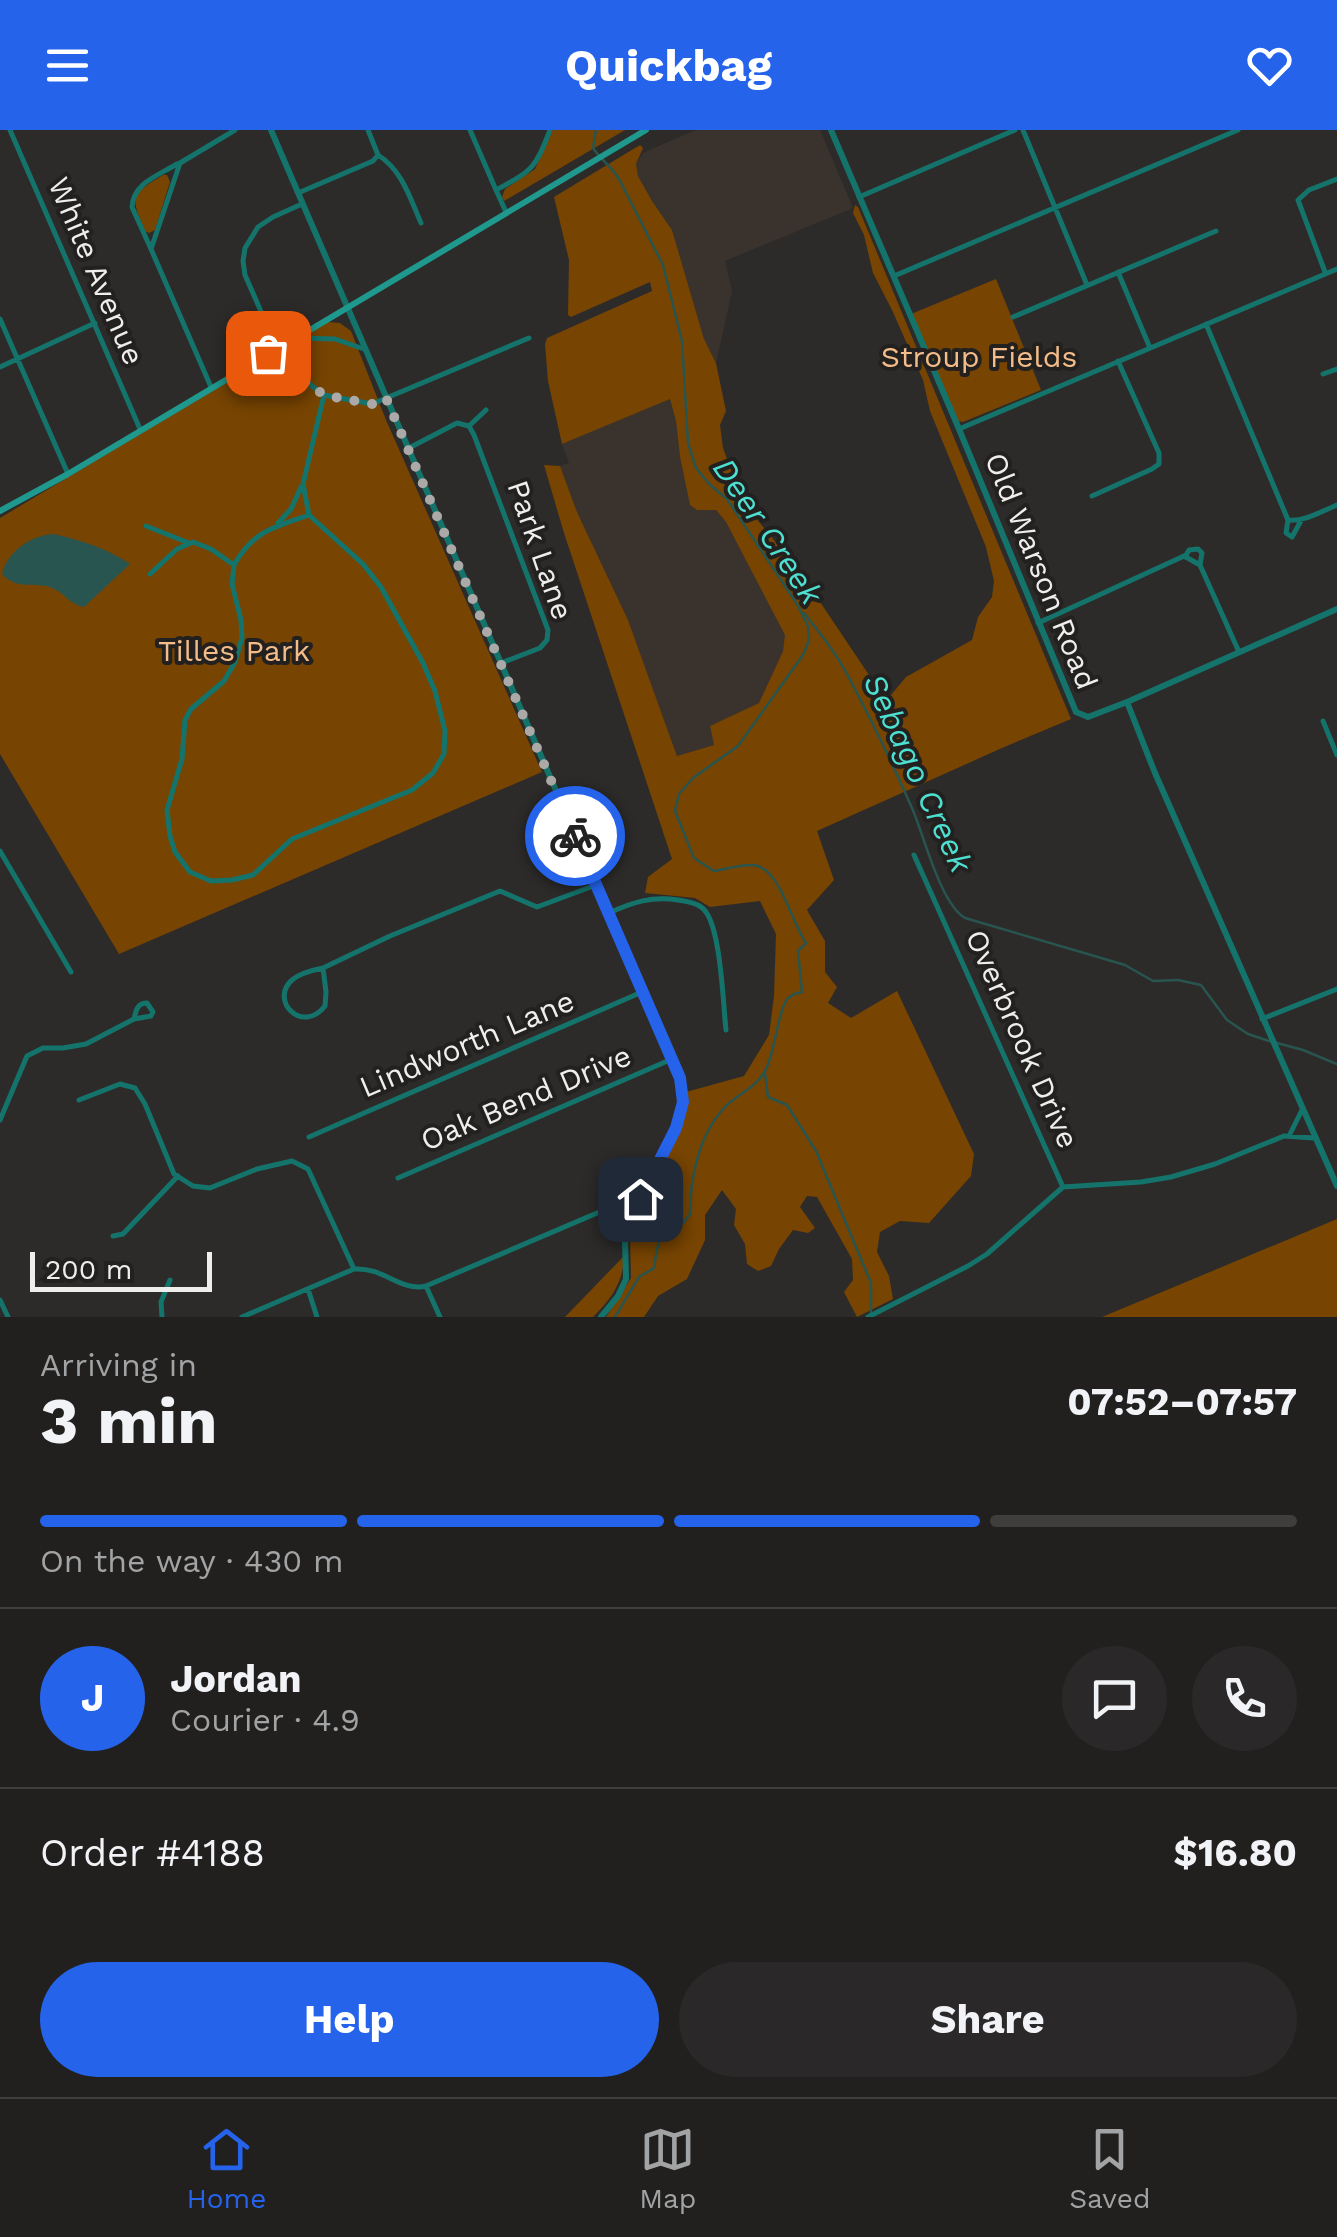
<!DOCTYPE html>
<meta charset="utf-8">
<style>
body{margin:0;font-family:"Work Sans",sans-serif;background:#2a2828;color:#f1f3f6;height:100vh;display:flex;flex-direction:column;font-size:38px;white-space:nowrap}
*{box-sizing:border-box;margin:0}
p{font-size:32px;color:#a2a3a4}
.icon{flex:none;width:55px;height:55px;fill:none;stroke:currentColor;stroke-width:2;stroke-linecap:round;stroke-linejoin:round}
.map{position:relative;height:1187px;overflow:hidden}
.drawer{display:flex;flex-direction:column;background:#22201f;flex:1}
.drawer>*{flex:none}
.scale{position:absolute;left:30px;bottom:25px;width:182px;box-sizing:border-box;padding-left:10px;border:5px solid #f0eeed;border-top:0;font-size:28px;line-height:35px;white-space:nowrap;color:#f0eeed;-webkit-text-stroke:8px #232120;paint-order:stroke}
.pin{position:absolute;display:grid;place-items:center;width:85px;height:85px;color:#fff;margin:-42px;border-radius:20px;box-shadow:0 5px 15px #0006}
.courier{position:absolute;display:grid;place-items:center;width:100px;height:100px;margin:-50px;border:8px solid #2563eb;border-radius:50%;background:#fff;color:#222;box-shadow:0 2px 12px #0007}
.head em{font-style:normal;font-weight:700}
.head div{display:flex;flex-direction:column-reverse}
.head{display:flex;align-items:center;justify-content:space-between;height:170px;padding:0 40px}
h1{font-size:65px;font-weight:700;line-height:75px}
.bar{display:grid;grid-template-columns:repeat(4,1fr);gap:15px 10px;align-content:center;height:120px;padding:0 40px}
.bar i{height:12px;border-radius:8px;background:#3f3e3d}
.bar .current{background:#2563eb}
.bar p{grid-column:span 4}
.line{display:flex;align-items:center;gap:25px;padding:0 40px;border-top:2px solid #3f3e3d}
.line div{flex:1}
.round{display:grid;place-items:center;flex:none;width:105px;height:105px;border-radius:52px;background:#2a2828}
.action{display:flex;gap:20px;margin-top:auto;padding:20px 40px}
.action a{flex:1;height:115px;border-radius:60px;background:#2563eb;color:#fff;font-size:40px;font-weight:700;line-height:115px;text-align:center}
.action a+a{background:#2a2828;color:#f1f3f6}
header{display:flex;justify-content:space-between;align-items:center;height:130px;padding:0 40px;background:#2563eb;color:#fff;font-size:45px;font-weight:700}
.tabs{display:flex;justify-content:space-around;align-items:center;height:140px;border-top:2px solid #3f3e3d;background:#22201f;font-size:28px;color:#a2a3a4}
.tabs a{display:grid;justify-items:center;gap:5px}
.tabs .current{color:#2563eb}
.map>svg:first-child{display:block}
</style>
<header><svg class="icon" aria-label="menu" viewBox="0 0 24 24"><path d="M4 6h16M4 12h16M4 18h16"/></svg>Quickbag<svg class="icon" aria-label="heart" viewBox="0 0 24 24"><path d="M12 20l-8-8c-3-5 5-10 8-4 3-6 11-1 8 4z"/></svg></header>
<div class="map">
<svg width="1337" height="1187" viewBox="0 0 1337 1187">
<rect width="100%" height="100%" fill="#2d2b29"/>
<path fill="#3a332d" d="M696 0H820L853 78 725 131 732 161 716 233 704 209 672 100 652 71 638 46 636 34 643 23Z
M670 268 676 291 680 327 690 375 697 380H716L726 392 786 505 783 521 759 573 710 596 714 615 677 626 628 490 577 382 560 336 569 333 562 314Z"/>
<path fill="#774402" d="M552 0H625L504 71 502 67 505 59 535 39Z
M640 15 643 18 636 34 638 46 652 71 672 100 704 209 716 233 726 281 720 295 723 318 736 353 755 387 800 442 871 548 882 562 891 565 906 547 972 510 978 487 992 467 994 451 986 417 930 281 923 250 892 180 873 143 864 105 853 83 855 75 858 77 1071 589 1002 618 817 701 834 750 807 780 825 811V842L837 857 828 873 851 888 897 861 974 1024 971 1046 929 1093 900 1091 880 1102 877 1122 889 1146 893 1169 857 1187 844 1162 853 1150 852 1129 817 1067 807 1066 800 1077 815 1098 808 1103 793 1100 779 1119 771 1136 758 1141 747 1134 745 1114 734 1095 736 1079 722 1060 705 1085V1110L687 1149 658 1166 644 1187H606L631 1148 630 1106 645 1067 683 991 687 976 686 962 744 946 769 905 774 866 776 804 760 771 710 777 695 768 645 763 648 747 672 729 564 403 544 335 560 336 577 382 628 490 677 626 714 615 710 596 759 573 783 521 785 505 726 392 716 380H697L690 375 680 327 676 291 670 269 562 314 548 251 545 214 547 208 652 161 650 152 571 187 568 185 569 130 554 67Z
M163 45H167L170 52 155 100 149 103 145 101C130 66 130 65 163 45Z
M996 149 1041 260 963 292 957 291 911 184Z
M327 192 340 193 351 201 386 290 542 642 119 824 0 624V388Z
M1337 1089V1187H1102Z
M624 1126C623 1153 612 1168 593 1187H565Z"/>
<path fill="#28554f" d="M53 404C81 410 106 418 130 434L84 477C70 474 67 466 56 460 39 449 19 463 2 444 8 421 30 406 53 404Z"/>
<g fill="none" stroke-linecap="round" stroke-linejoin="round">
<path stroke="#28554f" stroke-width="2.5" d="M596 0 593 18C601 30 612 37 619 49L663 135 682 211 688 313 696 338 709 354 727 369 797 474 808 496 809 510 803 525 738 616 693 648 679 664 675 681 694 728 714 741C726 739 742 734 754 735 780 738 792 794 806 813L798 821 802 862C795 864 794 863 788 868 778 879 775 924 765 941 756 958 737 964 725 977 699 1004 690 1048 690 1084L684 1092C659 1091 657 1118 654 1138L639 1147 615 1187
M804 483C820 503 836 523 848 546 870 587 893 635 912 678 924 705 940 773 965 788L1125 835 1153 851 1178 850 1201 855 1227 890 1248 904 1269 911
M1277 913 1303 920 1337 934
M765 944 768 967 787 975 816 1021 871 1153V1184"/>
<path stroke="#14746b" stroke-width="5" d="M10 0 140 299
M470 0 496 60
M1023 0 1087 155
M378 25C402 40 410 68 421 93
M298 63 373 31 378 25 368 0
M859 67 1015 0
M302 74 273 87 258 97 245 118 243 131 245 145 277 218 303 249 324 265 372 274 529 208
M506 82 496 60C533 40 535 39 550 0
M151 119 132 77C133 53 159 45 177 34
M1118 142 1150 218
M1325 142 1298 70 1309 60 1337 49
M894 146 1238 0
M1013 187 1216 101
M0 189 68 344
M1206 194 1288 390C1304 392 1322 381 1337 375
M297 208 335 209 364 219
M0 237 95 193
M1323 244 1337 239
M211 257 151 119 180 33 235 0
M469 296 486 280
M959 299 1337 139
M409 318 457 293 469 296 474 305 548 500 547 510 540 518 501 533
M1092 366 1152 339 1159 334V323L1118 231
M1288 390 1286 403 1292 407 1302 389
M278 393 291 379 301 357
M146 396 189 413
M1185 427 1189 420 1198 419 1202 423 1200 435
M234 435 232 454 241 490 242 508 235 532 224 551 191 579 185 590 182 629 167 680 170 706 175 722 190 742 211 751 232 750 253 745 292 709 412 660 433 643 444 624 445 601 435 561 423 533 381 457 363 434 309 385 303 354 324 265
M150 444 177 419 193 412 211 419 234 435C253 401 274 397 309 385
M1038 493 1184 426 1200 435 1239 522
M1323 591 1337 625
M0 721 71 842
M914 725 1063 1057
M609 783C633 772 652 766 678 770 685 771 696 773 701 777 721 789 723 875 726 900
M323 838 390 806 500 761 537 777 596 755
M323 838 326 862 325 876C302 905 269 870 292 850 300 843 313 840 323 838Z
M1262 889 1337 859
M79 970 120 954 135 958 145 974 174 1044 193 1056 210 1058 257 1039 292 1031 308 1039 354 1139
M0 990 27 926 43 918H63L86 914 134 889 151 886 153 882 147 873C137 873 136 881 134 889
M1289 1006 1302 980
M309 1007 642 862
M398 1048 672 929
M113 1106 123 1104 178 1046
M426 1156 440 1187
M308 1159 317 1187
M0 1170 8 1187
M162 1187 161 1172 170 1150
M242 1187 354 1139C384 1137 400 1162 426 1156L630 1069H640
M868 1187 968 1136 987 1124 1063 1057 1141 1052 1171 1047 1215 1034 1284 1006 1314 1008"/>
<path stroke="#14746b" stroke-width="6" d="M271 0 680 948 683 972 676 998 630 1092 625 1110 626 1149 618 1166 601 1187
M831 0 959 299 1076 582 1088 587 1127 572 1337 479
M1127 572 1155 643 1337 1056"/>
<path stroke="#1f988d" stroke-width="6" d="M0 381 68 344 646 0"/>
</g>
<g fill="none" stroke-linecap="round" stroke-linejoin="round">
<path stroke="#acaaa8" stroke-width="10" stroke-dasharray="0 18" d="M268 223 276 218 302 249 324 265 372 274 386 268 575 706"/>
<path stroke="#2563eb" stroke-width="12" d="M575 706 680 948 683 972 676 998 640 1069"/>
</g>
<g text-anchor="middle" stroke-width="8" stroke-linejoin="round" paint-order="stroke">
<g font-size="30" fill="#f0eeed" stroke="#232120">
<text transform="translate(96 141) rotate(67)" y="10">White Avenue</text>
<text transform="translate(540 420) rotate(71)" y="10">Park Lane</text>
<text transform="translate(1041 441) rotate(68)" y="10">Old Warson Road</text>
<text transform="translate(1022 909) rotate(66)" y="10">Overbrook Drive</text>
<text transform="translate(467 914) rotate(-23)" y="10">Lindworth Lane</text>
<text transform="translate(526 968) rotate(-23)" y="10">Oak Bend Drive</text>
</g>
<g font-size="30" fill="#f4bc88" stroke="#232120">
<text x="979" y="237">Stroup Fields</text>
<text x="234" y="531">Tilles Park</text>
</g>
<g font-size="32" font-style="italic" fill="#4ddfd0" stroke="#232120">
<text transform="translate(768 401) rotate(56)" y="11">Deer Creek</text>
<text transform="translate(918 643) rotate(65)" y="11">Sebago Creek</text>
</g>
</g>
</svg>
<div class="scale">200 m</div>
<div class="pin" style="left:268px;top:223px;background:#ea580c"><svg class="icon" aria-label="bag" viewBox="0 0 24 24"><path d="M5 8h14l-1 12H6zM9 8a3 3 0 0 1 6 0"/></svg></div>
<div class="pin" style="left:640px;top:1069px;background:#1f2937"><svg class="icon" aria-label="home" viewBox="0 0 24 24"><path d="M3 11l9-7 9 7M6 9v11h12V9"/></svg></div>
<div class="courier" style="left:575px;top:706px"><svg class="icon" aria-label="bike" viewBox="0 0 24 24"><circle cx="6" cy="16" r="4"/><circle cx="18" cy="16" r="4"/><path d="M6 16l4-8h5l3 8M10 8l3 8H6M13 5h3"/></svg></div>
</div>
<section class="drawer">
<div class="head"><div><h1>3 min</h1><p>Arriving in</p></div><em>07:52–07:57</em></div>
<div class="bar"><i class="current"></i><i class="current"></i><i class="current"></i><i></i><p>On the way · 430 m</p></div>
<div class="line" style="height:180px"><b class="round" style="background:#2563eb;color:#fff">J</b><div><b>Jordan</b><p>Courier · 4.9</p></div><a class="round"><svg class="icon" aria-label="chat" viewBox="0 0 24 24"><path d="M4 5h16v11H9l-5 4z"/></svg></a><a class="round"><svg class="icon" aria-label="phone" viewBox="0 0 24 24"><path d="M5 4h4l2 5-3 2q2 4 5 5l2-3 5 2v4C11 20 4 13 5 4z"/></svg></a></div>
<div class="line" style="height:130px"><div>Order #4188</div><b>$16.80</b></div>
<div class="action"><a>Help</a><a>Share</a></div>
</section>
<nav class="tabs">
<a class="current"><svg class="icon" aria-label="home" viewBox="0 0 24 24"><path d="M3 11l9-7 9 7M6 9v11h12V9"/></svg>Home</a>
<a><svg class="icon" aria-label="map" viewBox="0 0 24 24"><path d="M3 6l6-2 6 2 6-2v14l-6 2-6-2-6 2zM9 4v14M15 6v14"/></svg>Map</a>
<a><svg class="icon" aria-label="saved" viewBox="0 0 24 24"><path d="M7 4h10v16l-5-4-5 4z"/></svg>Saved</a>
</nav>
